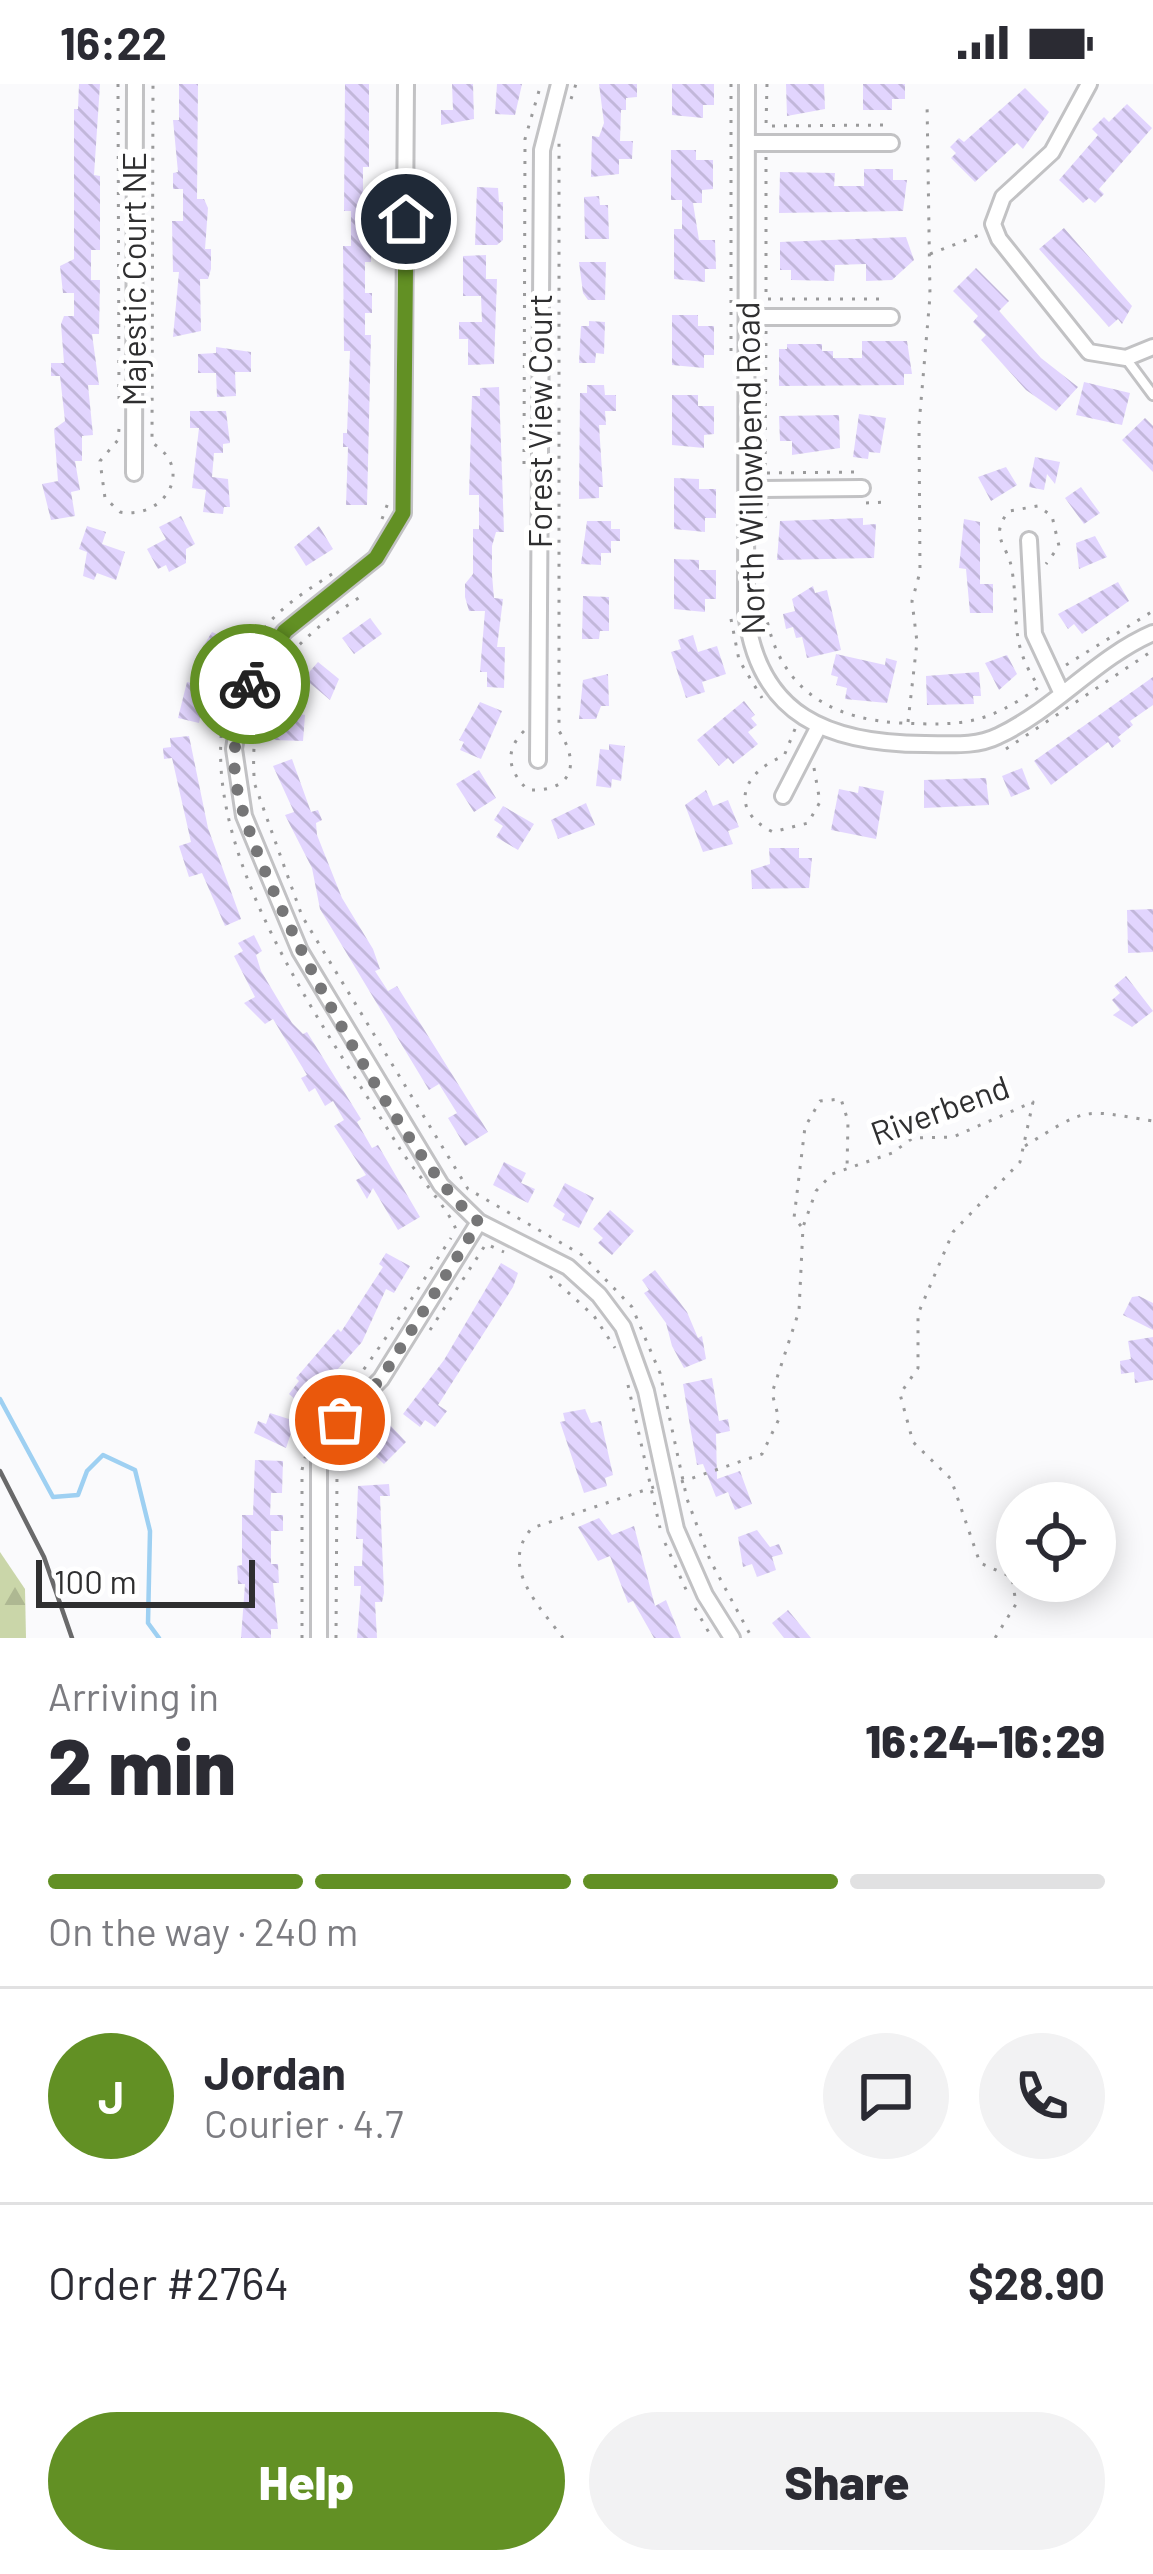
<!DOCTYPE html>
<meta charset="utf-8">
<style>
body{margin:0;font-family:Barlow,sans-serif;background:#f2f2f3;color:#2b2b33;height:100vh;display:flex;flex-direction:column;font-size:45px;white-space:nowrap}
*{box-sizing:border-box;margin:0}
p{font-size:39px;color:#7c7c81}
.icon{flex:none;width:66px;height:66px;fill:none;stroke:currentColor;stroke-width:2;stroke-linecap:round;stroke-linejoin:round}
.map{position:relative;height:1554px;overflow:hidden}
.drawer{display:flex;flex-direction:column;background:#fff;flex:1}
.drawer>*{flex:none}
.buttons{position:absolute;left:996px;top:1398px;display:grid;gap:24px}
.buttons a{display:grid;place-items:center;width:120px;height:120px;border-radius:50%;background:#fff;box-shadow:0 6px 30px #0003;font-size:60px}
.scale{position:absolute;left:36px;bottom:30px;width:219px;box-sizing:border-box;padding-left:12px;border:6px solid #2f2f30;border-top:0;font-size:33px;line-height:42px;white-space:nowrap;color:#2f2f30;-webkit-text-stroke:9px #fff;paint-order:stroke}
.pin{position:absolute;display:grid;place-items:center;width:102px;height:102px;color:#fff;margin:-51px;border:6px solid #fff;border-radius:50%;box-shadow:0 3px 12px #0007}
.courier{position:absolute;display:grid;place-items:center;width:120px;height:120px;margin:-60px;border:9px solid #629024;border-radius:50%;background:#fff;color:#222;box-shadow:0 3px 15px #0007}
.overview em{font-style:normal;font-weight:800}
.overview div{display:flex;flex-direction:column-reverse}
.overview{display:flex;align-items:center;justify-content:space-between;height:204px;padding:0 48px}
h1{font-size:78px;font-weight:800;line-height:90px}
.bar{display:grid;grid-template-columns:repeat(4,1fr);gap:18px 12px;align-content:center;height:144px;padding:0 48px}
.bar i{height:15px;border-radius:9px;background:#e1e1e2}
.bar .on{background:#629024}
.bar p{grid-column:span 4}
.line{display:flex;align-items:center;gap:30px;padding:0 48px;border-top:3px solid #e1e1e2}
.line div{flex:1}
.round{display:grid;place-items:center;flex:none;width:126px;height:126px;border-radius:63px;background:#f2f2f3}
.primary-button{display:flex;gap:24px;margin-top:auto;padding:24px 48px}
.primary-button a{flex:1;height:138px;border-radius:72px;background:#629024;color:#fff;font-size:48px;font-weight:800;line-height:138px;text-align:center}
.primary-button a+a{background:#f2f2f3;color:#2b2b33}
.status{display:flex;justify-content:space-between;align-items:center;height:84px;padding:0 60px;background:#fff;direction:ltr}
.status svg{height:33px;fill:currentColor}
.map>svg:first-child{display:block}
</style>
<div class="status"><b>16:22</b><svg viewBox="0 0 49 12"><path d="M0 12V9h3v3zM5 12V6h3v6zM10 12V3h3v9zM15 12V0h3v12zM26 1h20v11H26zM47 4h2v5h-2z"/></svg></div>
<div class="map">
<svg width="1153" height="1554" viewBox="0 0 1153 1554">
<defs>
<pattern id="forest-firs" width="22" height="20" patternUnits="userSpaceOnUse" patternTransform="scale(3)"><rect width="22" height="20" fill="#cad6a9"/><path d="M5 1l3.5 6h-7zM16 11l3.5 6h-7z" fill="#aeb892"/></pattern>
<pattern id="building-back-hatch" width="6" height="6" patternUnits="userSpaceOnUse" patternTransform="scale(3)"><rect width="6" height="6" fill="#e2d5fe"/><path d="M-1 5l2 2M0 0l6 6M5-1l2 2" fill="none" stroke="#c2b7da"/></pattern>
</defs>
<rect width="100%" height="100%" fill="#fafafc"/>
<path fill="url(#forest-firs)" d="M0 1468 25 1505 26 1554H0Z"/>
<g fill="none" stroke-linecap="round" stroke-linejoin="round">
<path stroke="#9ed0f2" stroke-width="4.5" d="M0 1315 53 1413 78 1411 87 1387 103 1371 135 1386 150 1447 148 1539 159 1554"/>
</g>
<path fill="url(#building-back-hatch)" d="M79 0H100L94 91 100 92V166H91V196H100L99 250H92L99 301H88L93 351 82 352V377H75L80 406 71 408 75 432 51 436 42 400 58 397 54 345 65 337 60 292H51V279H64L61 240 64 232H74V209H63L60 182 74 175V25H78Z
M179 0H198L197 115H204L208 124 205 165H211V185L208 195H200L201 247 173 253 179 188H173L172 137H183V105H173V89L178 88 173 36H179Z
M345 0H369V83H363V111H372L371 178H365V209H372V229H365V251H371L367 421H346L348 363H343V349H347L350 267H344L343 162H351V127H344Z
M452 0H473L474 35 441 41V26H453Z
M497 0H522L515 31 495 30Z
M599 0H637V13L626 14V26H621L620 57H633L632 75H619V90L591 93 592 52 599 53 604 39Z
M672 0H714V21H703V34L672 31Z
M786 0H824L825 25 787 32Z
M863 0H905V15H892V26H863Z
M1025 4 1049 28 1023 65 1017 59 975 98 951 74 956 69 950 63 959 54 964 58Z
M1127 20 1152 44 1099 105 1104 110 1095 119 1089 114 1083 119 1059 96 1098 51 1092 45 1104 33 1109 38Z
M671 66H696V76H713V105L702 106V119H693L699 156H715L716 185H705V198L674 195V145H682V116H671Z
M864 85H893V96H907L903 127 779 129 780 88 835 89 834 102H864Z
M477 103 498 104 499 118H503V156L497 161H475Z
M599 112 600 121H608L609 155H585L584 113Z
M1064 144 1132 222 1122 240 1118 235 1109 243 1039 165Z
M906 153 914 176 892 196 866 197V180L835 181 834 197 791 196V186H780V158Z
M486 171V195H497L494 280 468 281V255H459V238H482L481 212H463V172Z
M579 178H606L605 216H588L583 209Z
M976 184 1009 217 999 227 1041 274 1078 303 1056 327 1026 306 981 256 986 251 973 238 978 232 953 207Z
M672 231H698V242H714V271H704V284L672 281Z
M589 237 605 238 604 270 596 269 595 279H579L581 242H589Z
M862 257H907L912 290H904V301L779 302V265H787V260H822V267H833V274H862Z
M216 263 251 268V288H235L236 312 217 313 216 289H198V270L216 269Z
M1084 298 1130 309 1122 341 1076 331Z
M587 301H604L605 311H616V327H605L606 341H599L603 403H599V414L579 415 580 309H587Z
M499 303 504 448H496L492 462V491L494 514 503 515 497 563H505L504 604 487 603V588H480L485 527H469L465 513V500L473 490V445H479V411H469L472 312H480V304Z
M672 311H698V322H714V350L704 351V364L672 361Z
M190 327H226L230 359 223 360V369H214L212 393 228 395 230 423H224L223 430 203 428 206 406 192 404 199 344H190Z
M859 330 886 334 880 369 869 368 868 375 853 373Z
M839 331 840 364 792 371V357H780L779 332Z
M1145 334 1153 342V388L1122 356Z
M1035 373 1060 378 1055 400 1047 390 1044 406 1029 403Z
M1006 383 1017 401 991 417 978 393Z
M674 394 699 395V405H716V434H705V448L674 445Z
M1081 403 1100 429 1084 440 1065 414Z
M181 432 195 460 186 465V479L169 488 166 481 158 485 147 465 166 455 159 443Z
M863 434V441L876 440 874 474 777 476 780 437Z
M964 435 980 438V500H993V529H970L966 485 959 484Z
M587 437H611V445H620V457H611V469H601V481L581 480Z
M87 442 106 448 102 460 125 468 116 496 97 489 94 496 83 492 87 468 79 465Z
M319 442 333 465 306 482 294 463Z
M1095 452 1107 473 1079 485 1076 459Z
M674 475 699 476V486H716V515H705V528L674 525Z
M1118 498 1129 517 1082 550 1074 540 1068 545 1058 530Z
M813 502 815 509 827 506 841 566 807 574 802 553 796 554 793 543 786 545 783 530 795 527 792 515Z
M583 512 609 513V547H600L599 555H582Z
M370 534 382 550 354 570 342 554Z
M212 548 232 557 217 588 194 577Z
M693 551 698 568 717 562 726 590 702 598 705 608 686 614 671 568 681 565 678 556Z
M836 570 885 581 886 574 897 577 887 619 845 615 847 604 836 601 838 593 831 591Z
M1007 571 1017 590 999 606 985 579Z
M318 578 339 595 330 616 304 594Z
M979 588 981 612H973L974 620 927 621 926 592Z
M608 590 609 622H601L596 635H579L583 596Z
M1153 593V621L1130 637 1133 641 1118 653 1121 657 1112 664 1108 658 1051 701 1034 677Z
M187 598 207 603 199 639 178 634Z
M744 617 755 631 751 634 757 641 748 648 758 660 733 680 728 674 719 682 697 656Z
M480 618 502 627 481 675 460 666 464 658 459 656Z
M282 626 305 631 303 657 274 656Z
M189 652 208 744 241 835 225 842 202 789 189 793 179 762 191 758 172 674 164 675 163 664 171 663 170 654Z
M609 660 625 662 621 697 612 695 611 704 596 702 600 665 609 666Z
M292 675 311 728 318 726 322 736 316 739 317 751 342 814 373 865 380 885 375 887 388 907 397 902 488 1048 465 1062 448 1034 457 1029 439 1000 429 1006 320 825 312 784 285 731 294 728 273 682Z
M1022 684 1030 705 1011 713 1002 692Z
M479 686 496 714 474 728 456 700Z
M986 694 989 721 924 724V696Z
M859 702 884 707 876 755 831 746 839 705 858 709Z
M706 706 713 722 728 716 739 743 728 747 733 760 703 768 685 721Z
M586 719 595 741 558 755 551 736Z
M503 722 534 740 518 766 496 753 503 742 494 736Z
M769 764H799V774H812L809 804 752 805 751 786 770 780Z
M1153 825V868L1128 869 1127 826Z
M254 851 262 867 256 871 261 887 292 939 303 950 307 948 361 1035 357 1038 372 1064 378 1061 420 1133 398 1146 373 1104 367 1115 356 1096 366 1091 334 1042 344 1036 333 1017 325 1022 315 1004 309 1008 301 994 307 991 273 935 265 940 244 919 255 913 234 872 243 867 238 859Z
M1126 892 1153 927 1132 943 1113 931 1120 926 1112 916 1120 909 1114 902Z
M504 1078 526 1089 521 1099 535 1105 528 1119 493 1101Z
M565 1099 594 1114 579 1144 562 1136 565 1130 553 1122Z
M610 1126 634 1147 612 1171 598 1159 603 1154 593 1145Z
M386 1169 410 1182 394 1209 386 1205 362 1258 304 1323 289 1310 299 1297 296 1294 338 1245 341 1248 383 1183 379 1180Z
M501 1179 518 1189 513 1203 438 1321 447 1327 435 1343 425 1336 420 1343 403 1330 444 1276Z
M655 1186 687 1228 698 1254 702 1252 706 1275 684 1284 672 1262 666 1239 644 1209 649 1206 642 1196Z
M1139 1212 1153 1219V1246L1123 1231 1132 1213Z
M1153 1253V1296L1135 1299 1134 1288 1121 1290 1120 1277 1131 1275 1128 1257Z
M712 1294 719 1337 728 1335 730 1347 716 1350 717 1395 740 1387 752 1420 735 1426 728 1408 716 1413 703 1380 697 1381 690 1342 683 1300Z
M585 1325 591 1339 601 1337 613 1391 605 1394 607 1402 584 1409 560 1338 565 1337 563 1329Z
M270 1329 295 1337 286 1364 254 1349 258 1337 266 1340Z
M389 1340 406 1358 384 1380 366 1363Z
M255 1376 283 1377 282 1409H271L270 1431H283V1447H271V1480H278L279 1499H273L278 1545H271V1554H241L245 1500H238L237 1482 242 1481V1431H253Z
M389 1400 390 1412H380L384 1509 382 1518H375L377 1554H357L361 1502H354V1482H362L363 1455H356L358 1402Z
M599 1434 612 1451 634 1442 655 1522 666 1516 681 1554H654L633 1517 628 1519 610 1472 598 1477 578 1443Z
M757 1446 770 1463 779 1460 783 1470 772 1473 776 1486 757 1493 752 1480 743 1483 738 1453Z
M788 1526 811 1554H784L772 1539Z"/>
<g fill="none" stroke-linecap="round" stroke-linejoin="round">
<defs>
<path id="lane" d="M1127 276 1153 311"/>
<path id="street" d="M406 0 403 429 376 474 285 547 263 573 239 632 234 665 244 732 300 867 441 1101 479 1138 568 1183 599 1211 623 1243 646 1307 676 1445 705 1511 732 1554
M747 0 746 528C758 632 829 660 925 660 949 660 976 663 998 652 1054 626 1097 573 1153 549
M1089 0 1052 68 1003 113 993 140 999 155 1089 268 1126 274 1153 263
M747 59H891
M747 233H891
M134 389 135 0
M748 405 862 404
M1029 456 1034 550 1062 610
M538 676 542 66 559 0
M783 712 818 644
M319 1554V1377L340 1336 381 1295 479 1138"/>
</defs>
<use href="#lane" stroke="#c2c2c4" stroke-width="14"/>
<use href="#street" stroke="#c2c2c4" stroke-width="20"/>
<path stroke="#9a9a9b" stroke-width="3" stroke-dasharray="3 9" stroke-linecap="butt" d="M118 0 119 318
M731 0V273
M767 0 766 42 886 41
M571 15 576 0
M766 73V215H885
M930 170 982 150
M766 247 765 389 856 388
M119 345 118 356 100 377 105 414 120 428C164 436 196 385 152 359L153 0
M524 380 525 55 541 0
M767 419C751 532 767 632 901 639 964 642 987 640 1039 603 1008 557 1020 536 1012 486 1008 460 988 453 1009 427L1038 422 1052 432 1059 462 1046 480
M866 419 886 418
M382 435 389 416
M332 490C309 505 285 520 267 541 135 693 318 930 400 1065 414 1087 451 1128 456 1146
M731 535 739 576 762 614
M1066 581 1153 527
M908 638 917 558 912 517 920 488 919 341 930 212 927 17
M795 645 784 672C744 687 726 725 773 748L808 739 820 718 814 684
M524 647C504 667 508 687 528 706 572 708 581 681 559 647V59
M1006 665 1152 567
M254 692C249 601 291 558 363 511
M255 701 302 832 468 1105 582 1171 632 1223 660 1289 687 1415 710 1476 752 1554
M1025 1062C1088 1023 1081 1025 1153 1037
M801 1142 794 1134 805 1043 820 1017 841 1015 848 1037 847 1085
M550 1192 594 1232 615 1264
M430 1246 486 1160 504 1168
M628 1301 660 1444
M681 1398 762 1370 779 1335 772 1309 799 1227 803 1143 816 1107 832 1090 892 1069 913 1054 953 1053 1033 1018 1020 1078 953 1148 918 1230V1284L900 1310 913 1358 951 1395 980 1479 1012 1493 1016 1520 995 1554
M665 1459 688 1510
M695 1524 712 1554
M302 1554V1386C314 1330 340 1321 369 1278 398 1237 424 1195 451 1154
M336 1554 337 1388 352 1349 388 1309
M563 1554C540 1523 498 1482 532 1444L654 1403"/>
<use href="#lane" stroke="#fff" stroke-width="8"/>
<use href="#street" stroke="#fff" stroke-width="14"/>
<path stroke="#69696a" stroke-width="4.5" d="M0 1387 44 1473 72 1554"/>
</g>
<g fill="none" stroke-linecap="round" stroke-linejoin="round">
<path stroke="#767677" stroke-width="12" stroke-dasharray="0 21.6" d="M250 600C240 630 232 659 235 690 242 779 409 1085 479 1138L381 1295 340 1336"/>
<path stroke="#629024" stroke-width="15" d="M250 600 285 547 376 474 403 429 406 135"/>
</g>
<g text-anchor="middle" stroke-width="10" stroke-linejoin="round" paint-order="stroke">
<g font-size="33" fill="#2f2f30" stroke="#fff">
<text transform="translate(134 195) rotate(-90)" y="12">Majestic Court NE</text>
<text transform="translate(540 337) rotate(-90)" y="12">Forest View Court</text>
<text transform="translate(750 384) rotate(-91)" y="12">North Willowbend Road</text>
<text transform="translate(940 1026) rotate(-20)" y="12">Riverbend</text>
</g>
</g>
</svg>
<div class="buttons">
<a><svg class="icon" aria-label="locate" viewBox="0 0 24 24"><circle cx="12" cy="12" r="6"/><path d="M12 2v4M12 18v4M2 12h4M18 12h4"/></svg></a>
</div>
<div class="scale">100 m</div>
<div class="pin" style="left:340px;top:1336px;background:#ea580c"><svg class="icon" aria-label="bag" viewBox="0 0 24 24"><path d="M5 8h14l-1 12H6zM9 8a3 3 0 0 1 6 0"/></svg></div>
<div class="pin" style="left:406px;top:135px;background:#1f2937"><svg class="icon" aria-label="home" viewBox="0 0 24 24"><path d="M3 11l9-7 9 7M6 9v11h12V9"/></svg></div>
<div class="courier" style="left:250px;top:600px"><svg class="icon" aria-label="bike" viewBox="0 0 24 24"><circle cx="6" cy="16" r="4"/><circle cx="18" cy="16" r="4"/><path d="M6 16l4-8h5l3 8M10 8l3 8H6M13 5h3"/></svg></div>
</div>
<section class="drawer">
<div class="overview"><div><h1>2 min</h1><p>Arriving in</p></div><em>16:24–16:29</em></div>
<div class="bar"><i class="on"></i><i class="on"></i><i class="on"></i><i></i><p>On the way · 240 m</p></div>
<div class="line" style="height:216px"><b class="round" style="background:#629024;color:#fff">J</b><div><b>Jordan</b><p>Courier · 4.7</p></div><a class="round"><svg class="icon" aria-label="chat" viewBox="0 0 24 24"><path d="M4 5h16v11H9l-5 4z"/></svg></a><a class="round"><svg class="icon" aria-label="phone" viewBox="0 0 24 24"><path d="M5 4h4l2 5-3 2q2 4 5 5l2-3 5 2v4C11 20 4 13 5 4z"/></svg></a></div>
<div class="line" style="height:156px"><div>Order #2764</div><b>$28.90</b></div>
<div class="primary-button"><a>Help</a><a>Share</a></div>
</section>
